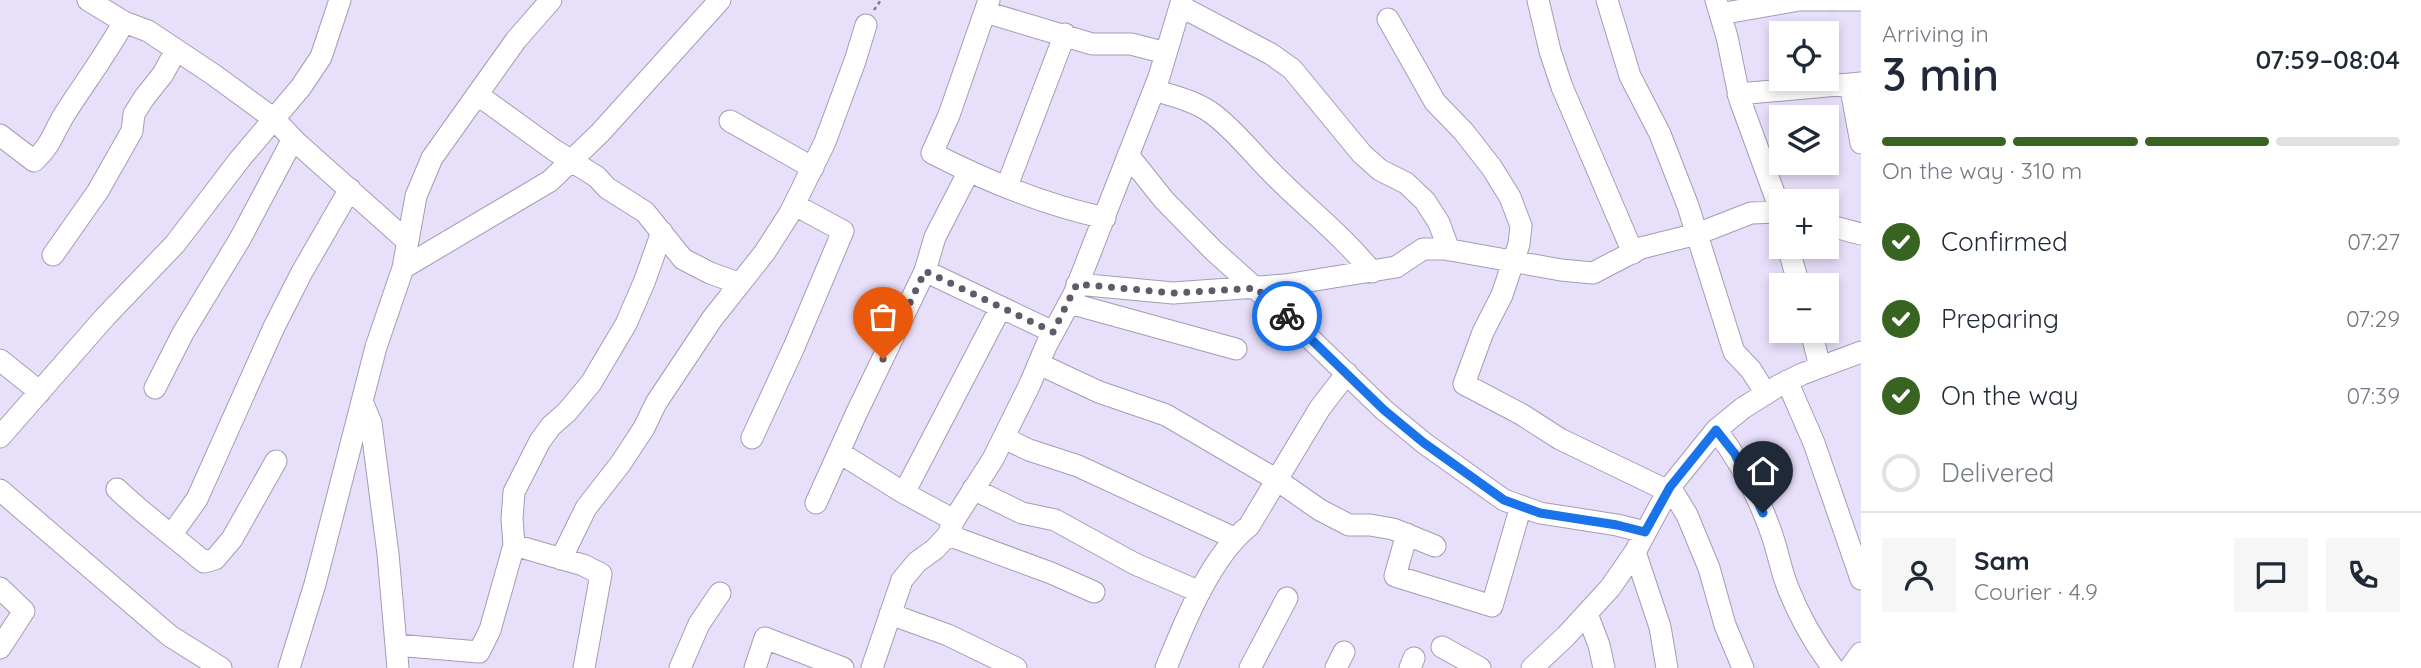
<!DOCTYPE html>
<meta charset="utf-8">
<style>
body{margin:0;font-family:Quicksand,sans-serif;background:#f6f6f7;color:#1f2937;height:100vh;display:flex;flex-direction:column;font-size:26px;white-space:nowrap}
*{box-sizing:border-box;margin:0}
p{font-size:23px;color:#747a83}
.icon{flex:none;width:38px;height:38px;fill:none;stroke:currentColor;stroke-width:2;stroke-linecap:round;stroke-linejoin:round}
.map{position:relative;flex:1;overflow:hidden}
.sheet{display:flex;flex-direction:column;background:#fff;width:560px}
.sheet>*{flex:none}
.buttons{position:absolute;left:1769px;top:21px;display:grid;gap:14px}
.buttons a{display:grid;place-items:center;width:70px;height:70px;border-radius:0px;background:#fff;box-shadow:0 4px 10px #0003;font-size:35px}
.pin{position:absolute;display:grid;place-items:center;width:60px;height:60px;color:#fff;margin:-72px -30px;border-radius:50% 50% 50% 0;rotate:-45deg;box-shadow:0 0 7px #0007}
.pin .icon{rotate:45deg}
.courier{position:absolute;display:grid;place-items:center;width:70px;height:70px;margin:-35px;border:5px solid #1a73e8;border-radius:50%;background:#fff;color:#222;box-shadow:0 2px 9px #0007}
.summary em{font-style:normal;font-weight:600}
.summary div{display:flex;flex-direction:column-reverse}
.summary{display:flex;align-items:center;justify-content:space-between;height:119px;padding:0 21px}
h1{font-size:46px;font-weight:600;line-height:52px}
.bar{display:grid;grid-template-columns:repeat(4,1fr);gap:10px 7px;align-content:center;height:84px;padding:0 21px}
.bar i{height:9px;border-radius:5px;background:#e0e1e3}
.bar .on{background:#386421}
.bar p{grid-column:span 4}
.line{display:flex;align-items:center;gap:18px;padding:0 21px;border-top:2px solid #e0e1e3}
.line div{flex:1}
.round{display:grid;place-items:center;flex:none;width:74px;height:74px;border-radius:0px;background:#f6f6f7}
ol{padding:0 21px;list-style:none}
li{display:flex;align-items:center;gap:21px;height:77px}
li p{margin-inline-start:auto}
li .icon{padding:7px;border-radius:50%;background:#386421;color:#fff;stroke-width:4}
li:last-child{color:#747a83}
li i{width:38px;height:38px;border:4px solid #e0e1e3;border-radius:50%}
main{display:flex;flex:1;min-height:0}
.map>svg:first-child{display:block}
</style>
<main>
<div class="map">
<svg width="1861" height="668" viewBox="0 0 1861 668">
<rect width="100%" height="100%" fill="#e8dffa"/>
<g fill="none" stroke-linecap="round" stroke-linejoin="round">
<defs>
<path id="minor" d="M88 0 124 22 148 31 214 75 274 119 296 142 407 241
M989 0 949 115 932 153C986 181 1046 205 1105 218
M1538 0 1550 51 1562 87 1633 253
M1607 0 1630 76 1660 134 1688 206 1734 352 1751 370 1766 394
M1716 0 1727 37 1740 100 1782 215
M1834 0H1861
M1180 6 1271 54 1292 69 1362 154 1380 170 1406 183 1425 201 1439 223 1449 250
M985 12 1092 44H1131L1166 53
M1720 14 1799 0H1830
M1388 19 1435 102 1464 132 1492 168 1510 197 1521 226 1519 244 1502 295 1483 332 1464 384 1521 414 1560 439 1668 491
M1850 84 1861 143
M1154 90C1173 96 1196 101 1213 114 1237 132 1255 157 1277 178 1309 210 1344 237 1372 272
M1738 94 1861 83
M478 95 554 150 597 177 607 188 645 212 683 259 710 273 738 283
M730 121 813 168
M0 135 34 161C52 144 52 135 64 115 84 84 106 54 124 22
M1128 155 1164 200 1214 251 1293 322 1384 410 1424 443 1504 500 1540 513 1617 525 1645 532
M1007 186 1065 34
M1827 225 1861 234
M1788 247 1799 285
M53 255 98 191 132 131 134 114 144 98 163 74 176 50
M403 268 550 181 600 133 720 0
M925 271 1053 332
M1077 284 1173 293 1285 285 1396 267 1423 249H1445L1561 270 1593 273 1641 248 1697 234 1751 213 1782 212
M1069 303 1236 349
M1811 331 1820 367
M0 360 40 392
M1039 364 1099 392 1166 415 1277 480 1320 510 1349 525H1370L1393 529 1435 546
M1787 381 1814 443 1861 579
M155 388 183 333 240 239 293 139
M362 401 371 423 388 554 398 668
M1716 430C1741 462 1759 497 1772 535 1778 552 1781 571 1788 588 1799 616 1815 644 1833 668
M0 437 105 317 175 244 240 159 301 87 321 57 340 0
M752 438 794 347 843 231 795 205
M1004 438 1029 450 1078 466 1234 538
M840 453 904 493 954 520
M1670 487 1687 515 1709 568 1725 625 1743 668
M117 489C145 516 175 537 204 562L215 559 232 539 276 461
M973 489 1022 513 1055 520 1135 564 1200 592
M0 490 170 636 221 668
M904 493 1001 307
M816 503 856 414 925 271 935 237 969 171
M172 534 197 499 274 327 302 272 350 189
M1407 534 1395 576 1492 606 1521 506
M948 535 1051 573 1094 592
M514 545 583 565 601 574 584 668
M1635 552 1660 627 1667 668
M561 559 586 508 621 463 644 428 656 403 712 319 765 252 790 213 825 142 855 61 866 25
M0 588 24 611 0 648
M890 614 948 635 1016 668
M1587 614 1599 645 1604 668
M396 645 479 652 490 630 514 545 512 519 514 492 540 441 551 426 567 412 591 383 626 324 645 280 662 232
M1442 647 1480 668
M289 668 315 584 376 347 403 268 416 196 432 158 516 40 551 0
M680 668 699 624 720 593
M755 668 765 638 843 668
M872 668 902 580 917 562 935 549 948 535 954 520 993 459 1030 384 1046 346 1074 294 1159 77 1182 0
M1166 668C1184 623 1211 556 1249 526L1320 408 1347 373
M1250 668 1287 598
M1336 668 1344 652
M1410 668 1414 658
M1532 668 1566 636 1610 588 1635 552 1670 487 1716 430 1743 408 1778 386 1802 374 1861 352
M1850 668 1861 653"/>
</defs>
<use href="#minor" stroke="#a49cb5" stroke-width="23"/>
<path stroke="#7e7889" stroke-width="2.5" stroke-dasharray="3.5 3.5" stroke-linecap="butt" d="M874 10 881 0"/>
<use href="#minor" stroke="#fff" stroke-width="21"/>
</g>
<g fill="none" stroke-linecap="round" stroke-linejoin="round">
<path stroke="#605a6a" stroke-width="7" stroke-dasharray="0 12.6" d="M883 359 925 271 1053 332 1077 284 1173 293 1256 288 1287 316"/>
<path stroke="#1a73e8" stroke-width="9" d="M1287 316 1384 410 1424 443 1504 500 1540 513 1617 525 1645 532 1670 487 1716 430 1735 454 1763 513"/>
</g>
</svg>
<div class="buttons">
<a><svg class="icon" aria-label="locate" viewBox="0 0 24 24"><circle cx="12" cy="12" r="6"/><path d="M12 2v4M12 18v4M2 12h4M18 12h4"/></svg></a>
<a><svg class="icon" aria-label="layers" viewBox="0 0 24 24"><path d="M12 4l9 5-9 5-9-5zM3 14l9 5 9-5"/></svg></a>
<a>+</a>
<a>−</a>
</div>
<div class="pin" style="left:883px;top:359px;background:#ea580c"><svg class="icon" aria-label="bag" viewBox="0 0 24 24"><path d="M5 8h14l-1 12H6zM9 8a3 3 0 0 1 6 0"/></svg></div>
<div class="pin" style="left:1763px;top:513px;background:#1f2937"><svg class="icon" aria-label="home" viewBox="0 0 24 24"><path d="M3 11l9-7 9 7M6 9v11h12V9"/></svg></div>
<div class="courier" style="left:1287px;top:316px"><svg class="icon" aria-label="bike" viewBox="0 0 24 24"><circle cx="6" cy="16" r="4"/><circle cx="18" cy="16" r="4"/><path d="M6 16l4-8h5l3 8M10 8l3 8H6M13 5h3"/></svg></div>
</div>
<section class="sheet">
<div class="summary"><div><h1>3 min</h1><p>Arriving in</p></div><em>07:59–08:04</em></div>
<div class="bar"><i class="on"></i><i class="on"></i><i class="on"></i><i></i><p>On the way · 310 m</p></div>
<ol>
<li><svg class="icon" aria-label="check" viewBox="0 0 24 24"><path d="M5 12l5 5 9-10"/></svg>Confirmed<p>07:27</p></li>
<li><svg class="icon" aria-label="check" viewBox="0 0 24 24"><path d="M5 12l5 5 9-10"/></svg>Preparing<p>07:29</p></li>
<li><svg class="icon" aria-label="check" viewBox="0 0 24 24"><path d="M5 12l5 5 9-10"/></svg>On the way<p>07:39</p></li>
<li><i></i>Delivered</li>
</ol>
<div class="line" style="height:126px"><a class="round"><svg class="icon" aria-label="person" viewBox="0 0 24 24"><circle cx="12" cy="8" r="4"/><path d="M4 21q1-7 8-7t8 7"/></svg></a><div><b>Sam</b><p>Courier · 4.9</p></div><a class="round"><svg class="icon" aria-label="chat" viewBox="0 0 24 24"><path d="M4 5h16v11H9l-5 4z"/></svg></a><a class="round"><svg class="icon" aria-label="phone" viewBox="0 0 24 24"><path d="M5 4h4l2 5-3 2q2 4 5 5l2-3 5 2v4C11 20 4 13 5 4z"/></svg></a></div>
</section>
</main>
